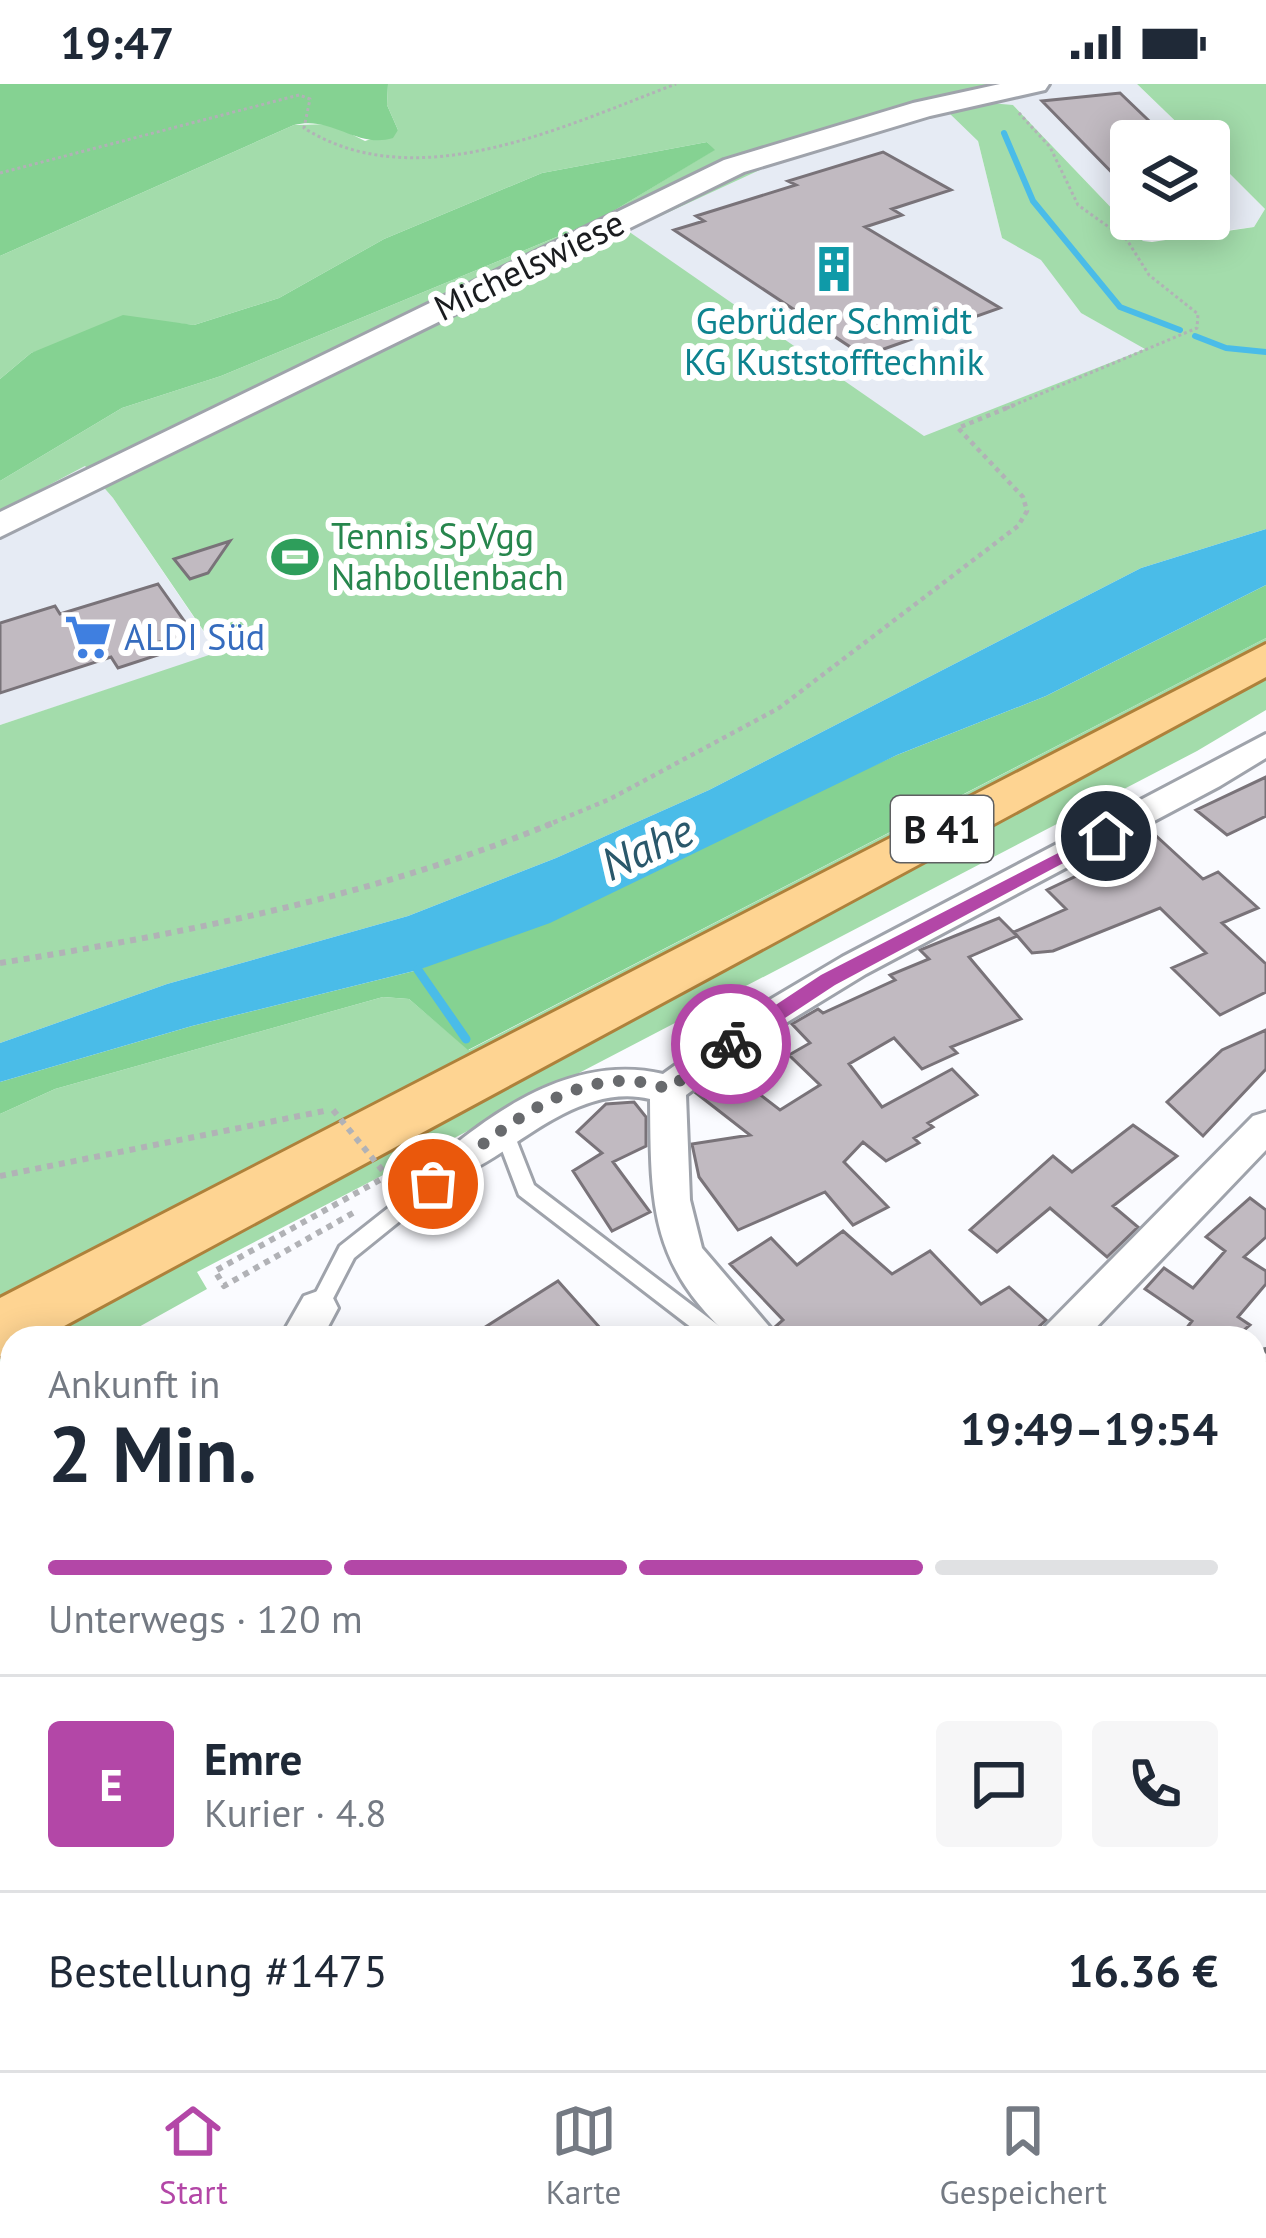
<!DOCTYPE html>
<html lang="de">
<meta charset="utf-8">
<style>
body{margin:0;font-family:"PT Sans",sans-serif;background:#f6f6f7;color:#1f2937;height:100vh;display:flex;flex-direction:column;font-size:45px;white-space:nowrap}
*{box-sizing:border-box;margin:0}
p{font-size:39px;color:#747a83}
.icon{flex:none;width:66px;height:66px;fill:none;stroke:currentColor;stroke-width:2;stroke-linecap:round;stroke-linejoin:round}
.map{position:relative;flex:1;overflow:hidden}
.details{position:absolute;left:0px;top:1242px;width:1266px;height:744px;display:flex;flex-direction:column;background:#fff;border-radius:36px 36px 0 0;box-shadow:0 6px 30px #0003}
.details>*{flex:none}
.buttons{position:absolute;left:1110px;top:36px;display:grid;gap:24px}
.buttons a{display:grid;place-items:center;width:120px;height:120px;border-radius:12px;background:#fff;box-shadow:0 6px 30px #0003;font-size:60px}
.pin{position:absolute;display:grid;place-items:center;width:102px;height:102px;color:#fff;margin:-51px;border:6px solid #fff;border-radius:50%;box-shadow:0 3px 12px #0007}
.courier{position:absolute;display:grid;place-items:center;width:120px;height:120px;margin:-60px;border:9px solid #b347a7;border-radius:50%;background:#fff;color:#222;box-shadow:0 3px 15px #0007}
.overview em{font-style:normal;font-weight:600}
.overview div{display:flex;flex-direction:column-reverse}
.overview{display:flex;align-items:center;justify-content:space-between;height:204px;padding:0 48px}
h1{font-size:78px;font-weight:600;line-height:90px}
.bar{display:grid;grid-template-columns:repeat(4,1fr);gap:18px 12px;align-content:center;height:144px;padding:0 48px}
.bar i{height:15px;border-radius:9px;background:#e0e1e3}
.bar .on{background:#b347a7}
.bar p{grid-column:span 4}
.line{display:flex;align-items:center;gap:30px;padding:0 48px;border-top:3px solid #e0e1e3}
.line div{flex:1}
.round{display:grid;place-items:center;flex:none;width:126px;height:126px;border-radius:12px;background:#f6f6f7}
.status{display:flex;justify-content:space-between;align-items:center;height:84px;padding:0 60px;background:#fff;direction:ltr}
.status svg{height:33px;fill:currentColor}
.tab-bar{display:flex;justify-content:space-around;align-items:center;height:168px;border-top:3px solid #e0e1e3;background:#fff;font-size:33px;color:#747a83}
.tab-bar a{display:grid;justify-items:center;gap:6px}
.tab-bar .on{color:#b347a7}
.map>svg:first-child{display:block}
</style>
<div class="status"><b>19:47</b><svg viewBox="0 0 49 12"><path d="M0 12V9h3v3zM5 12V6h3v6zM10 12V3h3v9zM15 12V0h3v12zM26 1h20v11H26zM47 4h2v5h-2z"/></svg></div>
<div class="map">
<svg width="1266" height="1986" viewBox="0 0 1266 1986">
<rect width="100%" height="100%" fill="#fafbff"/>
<path fill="#e6ebf4" d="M988 0H1137L1196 57H1131V135H1209V69L1265 125 1254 143 1143 157 1013 21 978 57 1002 154 1041 175 1081 229 1147 265 924 353 627 147 777 77 760 66Z
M85 382 113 414 218 569 0 641V427Z"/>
<path fill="#a3dcab" d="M388 0H988L762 65 779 77 628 147 924 352 1145 265 1081 229 1041 176 1002 154 978 57 948 28 990 19 1013 21 1143 157 1152 158 1254 143 1265 125 1209 69V57H1196L1137 0H1266V445L1141 484 709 706 556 774 408 832 167 900 0 959V641L218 568 113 414 85 382 0 427V397L122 324 221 292 600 135 714 66 707 58 542 89 384 155 279 214 194 241 145 236 31 269 0 295V172L294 41 331 40 365 57 398 46 387 21Z
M1266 554V626L1197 667 197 1188 207 1205 119 1254H12V1313L0 1320V1030L55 1005 383 913 409 915 469 966Z
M562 1974H667L657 1986H549Z"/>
<path fill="#85d292" d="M0 0H388L387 21 398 46 393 54C357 65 332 31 294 41L0 172Z
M707 58 715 66 600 135 221 292 122 324 0 397V295L31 269 123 231 194 241 279 214 384 155 542 89Z
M1266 501V554L468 966 409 915 383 913 55 1005 0 1030V998L192 942 418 886 897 671 1046 612Z"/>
<path fill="#4abce8" d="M1266 445V501L1046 612 897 671 550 839 418 886 192 942 0 998V959L167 900 408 832 556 774 709 706 1141 484Z"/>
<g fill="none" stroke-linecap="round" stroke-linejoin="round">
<path stroke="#4abce8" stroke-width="6" d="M1004 49 1033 117 1120 223 1180 246
M1195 252 1226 264 1266 268"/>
<path stroke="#4abce8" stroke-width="9" d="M418 886 466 955"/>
</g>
<path fill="#c1bac1" stroke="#797379" stroke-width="3" d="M1120 9 1170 57H1131V108L1042 17Z
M883 68 951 106 892 125 902 131 865 143 1000 224 864 272 674 146 704 137 696 132 796 101 788 97Z
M230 457 208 489 190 495 174 475Z
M158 500 192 548 159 558 167 568 118 584 111 573 0 609V539L55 522 60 530Z
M1266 693V732L1227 751 1196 726Z
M1153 749 1203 795 1218 788 1258 824 1222 839 1266 880V908L1220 931 1172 884 1206 869 1160 824 1053 867 1032 869 1014 848 1066 825 1047 806 1114 774 1108 768Z
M999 834 1017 852 969 873 1021 935 951 963 957 969 922 985 894 954 849 980 882 1023 952 985 977 1011 928 1039 933 1043 914 1054 919 1059 886 1077 863 1058 844 1078 888 1123 853 1141 825 1108 738 1146 699 1093 692 1060 750 1051 696 1009 728 986 780 1026 820 1001 789 971 810 959 792 940 818 925 823 929 895 896 890 891 929 875 920 866Z
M1266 946V985L1203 1052 1167 1018 1222 966Z
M634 1018 646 1033V1062L613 1078 650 1128 612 1147 573 1087 602 1069 577 1048 606 1020Z
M1133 1041 1177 1072 1113 1122 1138 1143 1107 1173 1050 1124 997 1168 970 1146 1053 1072 1072 1088Z
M1250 1114 1266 1126V1153L1244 1173 1266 1187V1200L1238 1233 1250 1241 1235 1254H1179L1192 1237 1145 1205 1164 1184 1193 1204 1225 1167 1206 1153Z
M843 1147 892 1190 930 1167 981 1220 1009 1203 1046 1236 1027 1254H783L775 1243 783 1236 730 1180 771 1154 797 1181Z
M558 1197 609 1254H468L520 1221Z"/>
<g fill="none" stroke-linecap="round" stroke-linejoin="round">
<defs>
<path id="lane" d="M503 1038 510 1040 512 1045 534 1101 727 1248 730 1254H705L519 1111 494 1045 496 1040Z
M461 1070 468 1072 470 1077 468 1082 354 1174 325 1230 318 1233 311 1230 308 1224 340 1162 454 1072Z
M12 1365V1386L0 1392V1371Z
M1266 1895V1921L1254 1924V1898Z
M1125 1974H1152L1157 1986H1130Z"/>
<path id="street" d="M1266 650V674L1220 702 866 890 776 945 686 1011 690 1116 702 1164 779 1254H731C649 1179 651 1119 650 1015 564 994 487 1101 448 1088L442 1077 448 1066C508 1017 582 971 663 990L751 927 842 873Z
M1266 1028V1066L1086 1254H1040L1046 1242 1253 1032Z
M318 1207 332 1212 338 1224 322 1254H280L304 1212Z
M12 1577V1630L0 1635V1582Z
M1254 1746 1266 1751V1808L1254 1803Z
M969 1974H1025L1020 1986H964Z"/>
<path id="secondary" d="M1000 0H1049L1045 6 930 32 744 88 0 453V428L724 76 913 19Z
M1254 1607 1266 1609V1675L1254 1673Z
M12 1679V1747L0 1752V1684Z"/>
<path id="primary" d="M1266 560V593L42 1254H12V1268L0 1272V1214Z"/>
</defs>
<use href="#lane" stroke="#9fa3ab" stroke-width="6"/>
<use href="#street" stroke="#9fa3ab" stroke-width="6"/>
<use href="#secondary" stroke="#9fa3ab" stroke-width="6"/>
<use href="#primary" stroke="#ae813b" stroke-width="6"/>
<path stroke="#b1b2b6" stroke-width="3" stroke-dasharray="3 3" stroke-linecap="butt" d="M0 89 299 11 310 15 304 44C416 115 564 42 676 0
M1007 324 1197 244 1198 230 1149 191 1127 156 1078 121 1050 63 1018 28"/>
<path stroke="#b1b2b6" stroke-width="4.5" stroke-dasharray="4.5 4.5" stroke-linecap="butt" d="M545 742 610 715 779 624 1018 442 1027 427 1023 413 958 344 1014 321"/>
<path stroke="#b1b2b6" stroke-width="6" stroke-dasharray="6 6" stroke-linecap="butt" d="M0 879C187 849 377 811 553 739
M0 1092 324 1027
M353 1129 224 1202 215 1187 387 1092"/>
<use href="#lane" fill="#fff" fill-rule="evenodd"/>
<use href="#street" fill="#fff" fill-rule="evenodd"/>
<use href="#secondary" fill="#fff" fill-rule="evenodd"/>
<use href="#primary" fill="#fed492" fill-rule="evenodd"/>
<defs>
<path id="rail-far1" d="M1254 1283 1266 1270"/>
<path id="rail" d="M1254 1309 1266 1295
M690 1986 700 1974
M725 1986 734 1974"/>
</defs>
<use href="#rail-far1" stroke="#77787c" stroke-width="14"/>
<use href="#rail" stroke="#77787c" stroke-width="16"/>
<use href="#rail-far1" stroke="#fff" stroke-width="9" stroke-dasharray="27" stroke-linecap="butt"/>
<use href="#rail" stroke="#fff" stroke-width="12" stroke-dasharray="34" stroke-linecap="butt"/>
<path stroke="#b1b2b6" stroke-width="6" stroke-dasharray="6 6" stroke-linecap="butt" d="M333 1026 387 1092"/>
</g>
<path fill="#b347a7" d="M1099 748 1114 752 835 901 738 965H724V955L821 891Z"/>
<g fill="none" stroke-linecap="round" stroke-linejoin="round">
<path stroke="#686a6d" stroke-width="12" stroke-dasharray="0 21.6" d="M433 1100C498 1048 581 972 668 1005L731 960"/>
</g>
<defs>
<symbol id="building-bare" viewBox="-9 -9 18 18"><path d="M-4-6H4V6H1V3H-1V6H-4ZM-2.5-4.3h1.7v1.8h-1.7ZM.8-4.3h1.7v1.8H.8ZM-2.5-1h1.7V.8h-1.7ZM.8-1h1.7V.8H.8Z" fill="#0f9aa8" stroke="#fff" stroke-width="2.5" paint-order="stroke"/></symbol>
<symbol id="stadium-bare" viewBox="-9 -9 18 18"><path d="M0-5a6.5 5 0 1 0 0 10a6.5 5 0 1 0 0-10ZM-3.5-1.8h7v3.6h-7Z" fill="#2e9e5b" stroke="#fff" stroke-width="2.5" paint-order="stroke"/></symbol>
<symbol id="supermarket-bare" viewBox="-9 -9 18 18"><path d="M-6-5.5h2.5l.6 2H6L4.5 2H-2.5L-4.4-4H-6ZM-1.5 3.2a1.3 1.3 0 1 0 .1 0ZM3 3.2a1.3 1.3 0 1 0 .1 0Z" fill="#3f7fe0" stroke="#fff" stroke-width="2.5" paint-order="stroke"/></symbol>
</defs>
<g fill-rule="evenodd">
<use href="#building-bare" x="801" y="152" width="66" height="66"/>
<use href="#stadium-bare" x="262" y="440" width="66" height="66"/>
<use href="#supermarket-bare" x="55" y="520" width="66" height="66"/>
</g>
<g text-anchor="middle" stroke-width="12" stroke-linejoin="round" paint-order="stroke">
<g font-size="36" fill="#1a1c1f" stroke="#fff">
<text transform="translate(529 181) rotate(-26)" y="13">Michelswiese</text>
</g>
<g font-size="36" fill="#0d838f" stroke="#fff">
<text x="834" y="250">Gebrüder Schmidt<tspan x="834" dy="41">KG Kuststofftechnik</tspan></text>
</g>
<g font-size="36" fill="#27864d" stroke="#fff" text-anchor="start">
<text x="331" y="465">Tennis SpVgg<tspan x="331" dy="41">Nahbollenbach</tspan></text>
</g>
<g font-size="36" fill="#366cbe" stroke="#fff" text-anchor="start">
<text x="124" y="566">ALDI Süd</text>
</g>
<rect fill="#fff" stroke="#5f6062" stroke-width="3" x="891" y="712" width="102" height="66" rx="9"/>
<g font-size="39" font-weight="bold" fill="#1a1c1f">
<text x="942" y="759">B 41</text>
</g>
<g font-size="45" font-style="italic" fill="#2a586b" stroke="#fff">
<text transform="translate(647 763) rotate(-25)" y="16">Nahe</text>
</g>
</g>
</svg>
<div class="buttons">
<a><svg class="icon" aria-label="layers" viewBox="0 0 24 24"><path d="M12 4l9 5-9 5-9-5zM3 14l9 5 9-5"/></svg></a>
</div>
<div class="pin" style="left:433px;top:1100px;background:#ea580c"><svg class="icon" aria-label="bag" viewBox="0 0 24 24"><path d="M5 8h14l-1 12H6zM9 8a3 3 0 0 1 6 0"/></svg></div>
<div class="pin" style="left:1106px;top:752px;background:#1f2937"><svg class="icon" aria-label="home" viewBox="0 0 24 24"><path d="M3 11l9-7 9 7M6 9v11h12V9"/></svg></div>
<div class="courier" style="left:731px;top:960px"><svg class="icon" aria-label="bike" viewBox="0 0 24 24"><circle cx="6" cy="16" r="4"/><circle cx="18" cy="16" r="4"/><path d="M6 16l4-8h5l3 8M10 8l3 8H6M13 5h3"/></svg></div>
<section class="details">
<div class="overview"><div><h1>2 Min.</h1><p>Ankunft in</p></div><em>19:49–19:54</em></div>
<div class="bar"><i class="on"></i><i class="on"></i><i class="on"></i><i></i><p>Unterwegs · 120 m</p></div>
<div class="line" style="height:216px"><b class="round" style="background:#b347a7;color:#fff">E</b><div><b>Emre</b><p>Kurier · 4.8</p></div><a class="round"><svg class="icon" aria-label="chat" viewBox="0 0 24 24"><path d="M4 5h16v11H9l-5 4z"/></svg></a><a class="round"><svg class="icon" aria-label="phone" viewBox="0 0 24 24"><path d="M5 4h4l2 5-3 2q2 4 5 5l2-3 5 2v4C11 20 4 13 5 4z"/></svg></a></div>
<div class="line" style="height:156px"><div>Bestellung #1475</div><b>16.36 €</b></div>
</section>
</div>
<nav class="tab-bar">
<a class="on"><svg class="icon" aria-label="home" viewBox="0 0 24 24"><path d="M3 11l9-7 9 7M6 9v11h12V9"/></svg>Start</a>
<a><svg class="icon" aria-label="map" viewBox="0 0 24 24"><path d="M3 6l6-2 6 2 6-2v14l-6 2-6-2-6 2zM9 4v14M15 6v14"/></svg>Karte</a>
<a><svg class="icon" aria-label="saved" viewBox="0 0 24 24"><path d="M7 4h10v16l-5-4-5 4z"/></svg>Gespeichert</a>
</nav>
